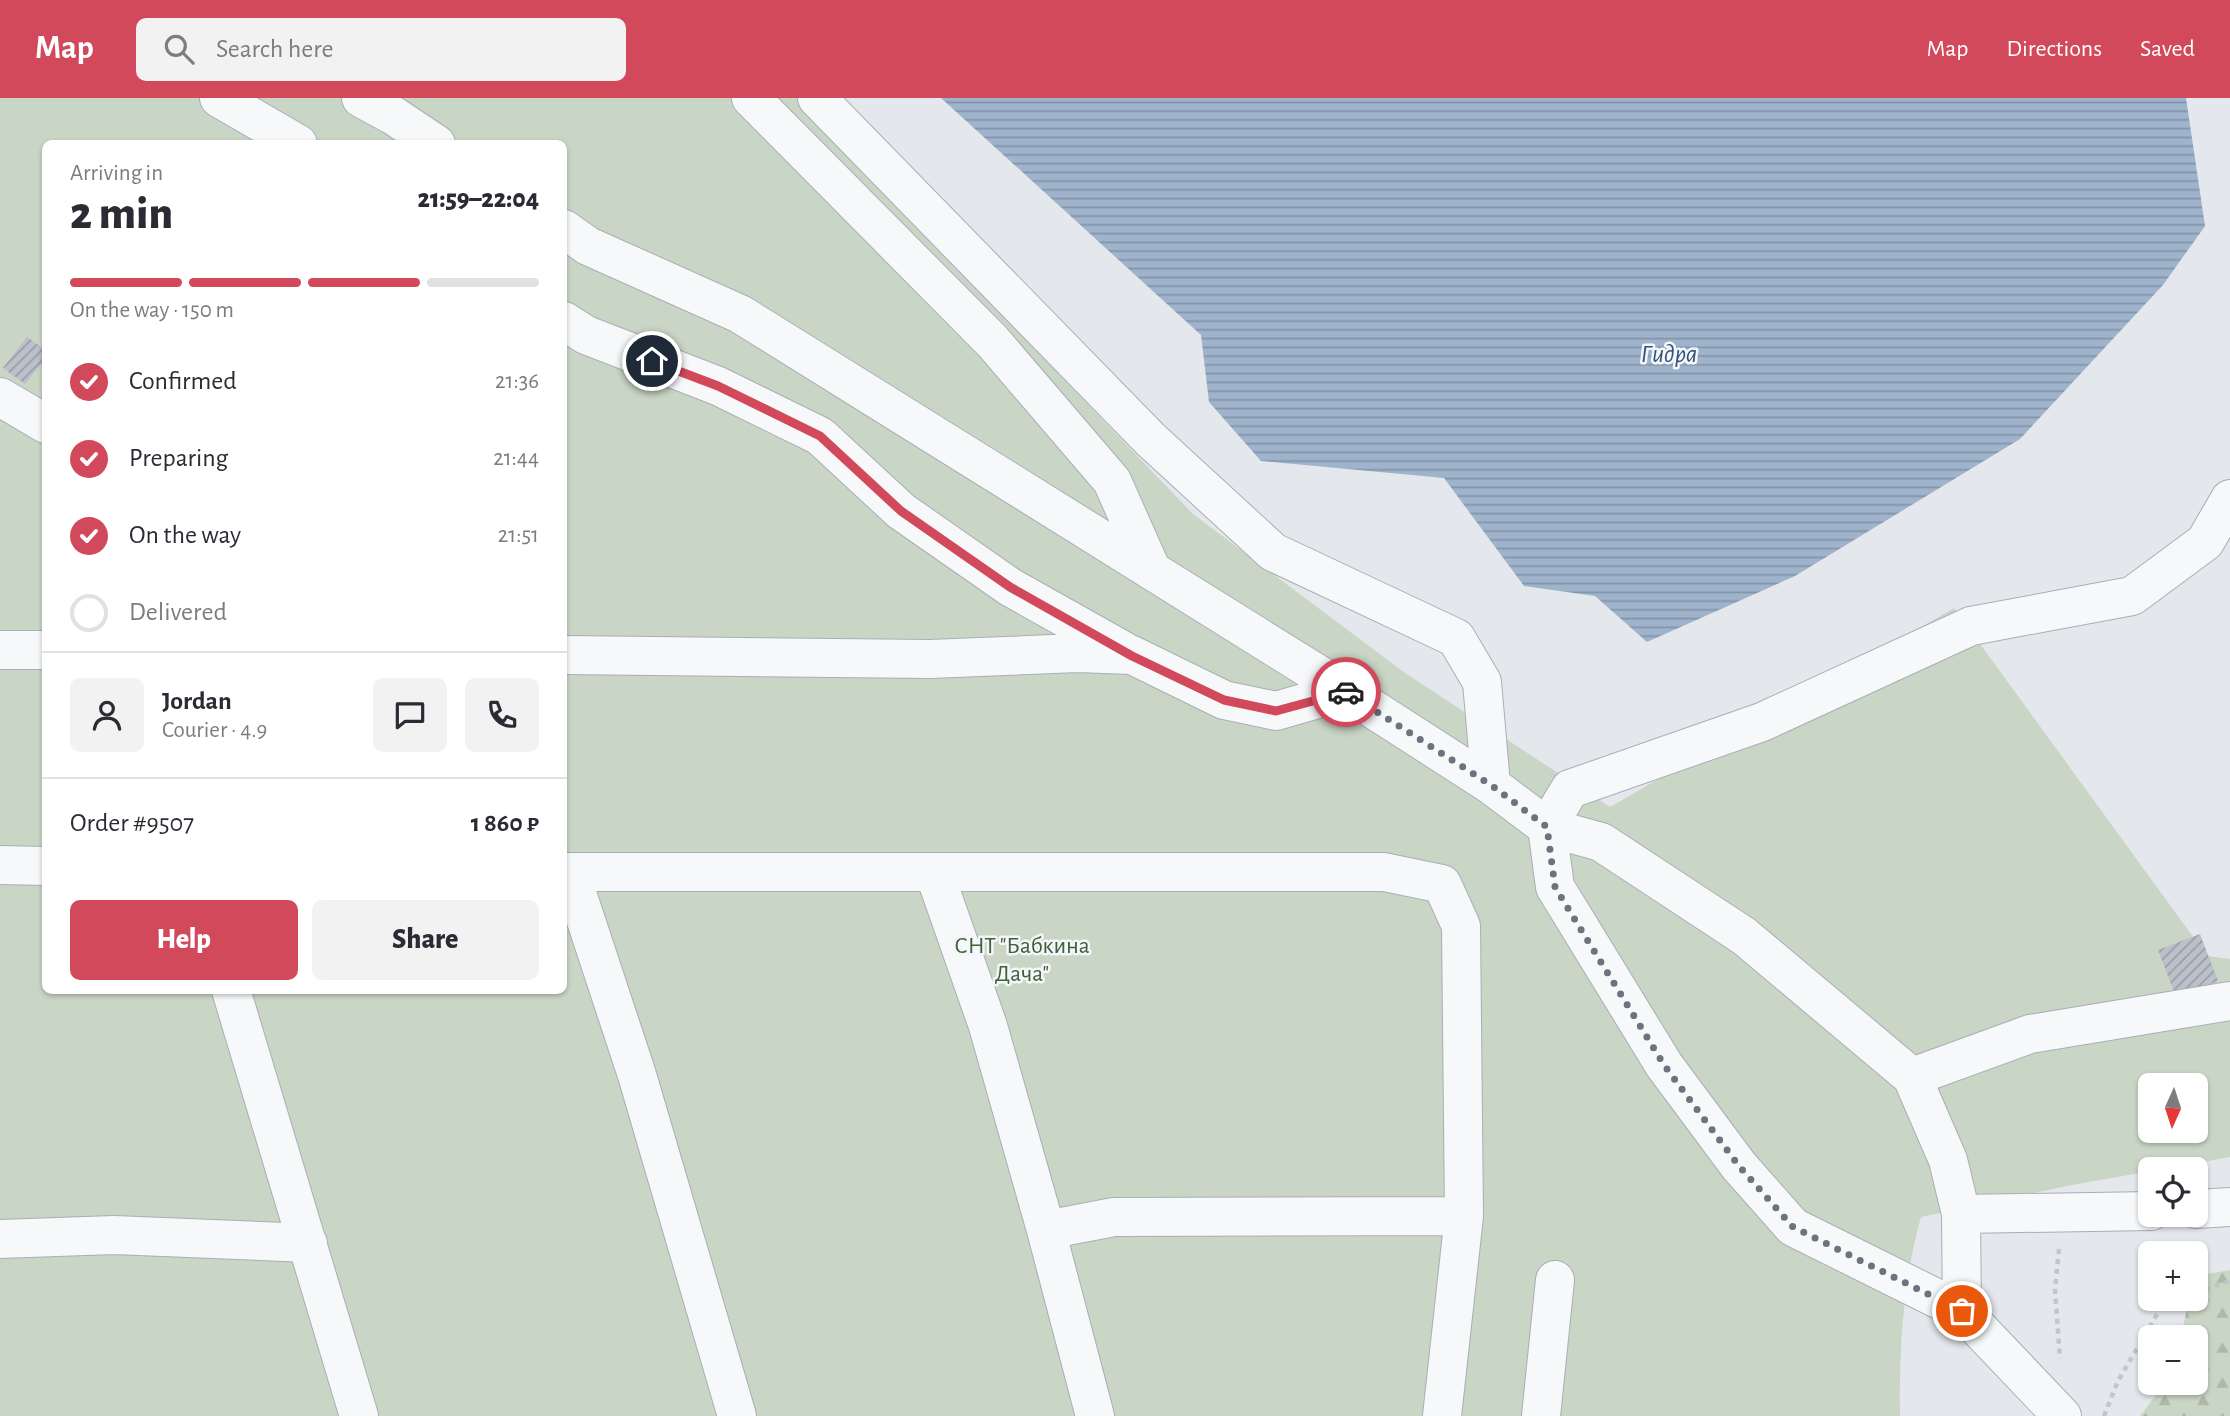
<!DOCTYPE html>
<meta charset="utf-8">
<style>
body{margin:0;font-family:"Alegreya Sans",sans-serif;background:#f2f2f3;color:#2b2b33;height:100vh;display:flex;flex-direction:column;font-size:26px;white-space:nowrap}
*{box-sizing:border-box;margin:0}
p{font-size:23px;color:#7c7c81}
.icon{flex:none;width:38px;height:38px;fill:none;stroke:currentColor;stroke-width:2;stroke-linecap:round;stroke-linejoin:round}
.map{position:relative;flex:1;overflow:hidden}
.details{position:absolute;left:42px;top:42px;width:525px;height:854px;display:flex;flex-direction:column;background:#fff;border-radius:10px;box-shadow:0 2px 5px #0004}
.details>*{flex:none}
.needle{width:46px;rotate:183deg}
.controls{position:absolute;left:2138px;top:975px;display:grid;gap:14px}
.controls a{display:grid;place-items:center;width:70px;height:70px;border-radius:10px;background:#fff;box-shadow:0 2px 5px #0004;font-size:35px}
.pin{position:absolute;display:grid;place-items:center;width:60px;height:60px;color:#fff;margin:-30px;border:4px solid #fff;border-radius:50%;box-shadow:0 2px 7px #0007}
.courier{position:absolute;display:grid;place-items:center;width:70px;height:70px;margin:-35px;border:5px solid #d1495b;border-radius:50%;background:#fff;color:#222;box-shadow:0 2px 9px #0007}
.head em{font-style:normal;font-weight:800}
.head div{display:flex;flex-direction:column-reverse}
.head{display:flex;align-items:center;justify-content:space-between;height:119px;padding:0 28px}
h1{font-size:46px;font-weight:800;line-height:52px}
.bar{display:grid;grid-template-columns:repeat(4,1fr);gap:10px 7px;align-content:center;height:84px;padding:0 28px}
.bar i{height:9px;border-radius:5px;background:#e1e1e2}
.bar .on{background:#d1495b}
.bar p{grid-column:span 4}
.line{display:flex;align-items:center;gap:18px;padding:0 28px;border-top:2px solid #e1e1e2}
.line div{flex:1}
.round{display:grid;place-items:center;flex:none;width:74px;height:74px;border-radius:10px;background:#f2f2f3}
ol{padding:0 28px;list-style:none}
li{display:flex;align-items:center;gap:21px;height:77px}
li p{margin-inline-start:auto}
li .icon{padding:7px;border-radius:50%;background:#d1495b;color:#fff;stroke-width:4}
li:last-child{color:#7c7c81}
li i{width:38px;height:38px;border:4px solid #e1e1e2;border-radius:50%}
.action{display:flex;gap:14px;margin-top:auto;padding:14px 28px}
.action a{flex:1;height:80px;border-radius:10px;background:#d1495b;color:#fff;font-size:28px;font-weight:800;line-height:80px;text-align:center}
.action a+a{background:#f2f2f3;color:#2b2b33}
header{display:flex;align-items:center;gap:42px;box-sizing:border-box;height:98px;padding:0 35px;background:#d1495b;color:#fff}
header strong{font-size:33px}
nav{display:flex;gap:38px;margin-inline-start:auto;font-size:24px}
.search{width:490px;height:63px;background:#f2f2f3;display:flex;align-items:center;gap:18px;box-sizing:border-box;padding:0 24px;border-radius:10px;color:#7c7c81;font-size:26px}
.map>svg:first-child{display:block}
</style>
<header>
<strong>Map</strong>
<div class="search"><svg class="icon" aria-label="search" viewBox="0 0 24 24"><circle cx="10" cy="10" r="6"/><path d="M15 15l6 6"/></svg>Search here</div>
<nav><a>Map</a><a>Directions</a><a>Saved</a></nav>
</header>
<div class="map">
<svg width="2230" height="1318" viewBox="0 0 2230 1318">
<defs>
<pattern id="forest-firs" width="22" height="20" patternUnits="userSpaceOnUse" patternTransform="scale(1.75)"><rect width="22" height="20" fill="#c9d6c5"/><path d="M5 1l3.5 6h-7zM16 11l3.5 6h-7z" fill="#adb8ab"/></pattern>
<pattern id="water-rules" width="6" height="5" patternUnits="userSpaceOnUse" patternTransform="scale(1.75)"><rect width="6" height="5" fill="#9fb4cc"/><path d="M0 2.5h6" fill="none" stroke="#8293a7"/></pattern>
<pattern id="building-hatch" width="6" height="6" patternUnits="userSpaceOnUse" patternTransform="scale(1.75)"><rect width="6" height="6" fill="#bbc0ca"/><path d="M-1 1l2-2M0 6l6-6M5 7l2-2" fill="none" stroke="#989da6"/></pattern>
</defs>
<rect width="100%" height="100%" fill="#e4e7ec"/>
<path fill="#c9d6c5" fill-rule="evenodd" d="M0 0H804L1024 240 1193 416 1405 575 1610 709 1954 510 2207 858 2230 861V1059L2164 1071H2151V1073L2067 1088 1921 1119C1903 1183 1899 1252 1900 1318H0ZM46 46H564V892H46ZM2151 987H2196V1032H2151Z"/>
<path fill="url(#forest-firs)" d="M2230 1172V1318H2140L2165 1285 2196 1284V1239H2181L2189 1201 2196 1200V1178Z"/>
<path fill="url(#water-rules)" d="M941 0H2186L2205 128 2163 187 2020 341 1795 478 1647 544 1595 498 1524 488 1444 380 1261 363 1209 304 1201 237Z"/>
<path fill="url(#building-hatch)" d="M27 239 46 252V260L25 286 3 270Z
M2200 836 2218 883 2176 899 2158 852Z"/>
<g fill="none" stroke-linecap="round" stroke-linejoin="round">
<defs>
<path id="minor" d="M219 0 298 46
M361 0 394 18 436 46
M751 0 993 244 1112 383 1152 473
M817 0 1150 341 1273 454 1456 540 1482 584 1491 687
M564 131 588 148 740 216 1345 593 1491 687 1547 729 1601 744 1744 838 1912 979 1948 1062 1961 1116 1962 1213
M564 223 586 237 718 288 820 338 901 413 1010 489 1124 553
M0 299 46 326
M0 552H46
M564 557 930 561 1077 555 1132 557 1224 602 1276 613 1345 593
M0 767 46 768
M564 774H1384L1442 786 1461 828 1464 1118 1442 1318
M570 774 637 977 737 1318
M934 774 988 928 1046 1132 1095 1318
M231 892 359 1318
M1912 979 2030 936 2230 903
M2196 1111 2230 1109
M1961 1116 2151 1113
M1046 1132 1114 1119 1464 1118
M0 1141 114 1137 308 1145
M1541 1318 1555 1182
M2062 1318 1962 1213 1793 1129 1739 1068 1664 967 1555 789 1547 729 1570 691 1762 624 1971 528 2132 498 2205 444 2230 401"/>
</defs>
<use href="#minor" stroke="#a9aeb7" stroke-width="40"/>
<path stroke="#c2c5cb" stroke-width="4.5" stroke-dasharray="5 5" stroke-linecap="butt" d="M2059 1151 2055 1192 2060 1261
M2196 1195 2230 1183
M2104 1318 2118 1283 2163 1206 2180 1200"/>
<use href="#minor" stroke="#f7f8fa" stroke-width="38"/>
</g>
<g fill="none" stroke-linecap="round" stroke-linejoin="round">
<path stroke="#6c737f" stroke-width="7" stroke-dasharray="0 12.6" d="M1346 594 1491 687 1547 729 1555 789 1664 967 1739 1068 1793 1129 1962 1213"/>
<path stroke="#d1495b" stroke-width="9" d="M652 263 718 288 820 338 901 413 1010 489 1132 558 1224 602 1276 613 1346 594"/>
</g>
<g text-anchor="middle" stroke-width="5" stroke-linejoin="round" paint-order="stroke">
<g font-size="24" fill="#3f6138" stroke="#f4f6f9">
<text x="1022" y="855">СНТ "Бабкина<tspan x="1022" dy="28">Дача"</tspan></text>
</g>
<g font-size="26" font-style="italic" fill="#34527a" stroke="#f4f6f9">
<text x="1669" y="264">Гидра</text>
</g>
</g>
</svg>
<div class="controls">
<a><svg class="needle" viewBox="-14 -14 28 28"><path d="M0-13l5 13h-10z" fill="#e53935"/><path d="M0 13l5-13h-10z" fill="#7c7c81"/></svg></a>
<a><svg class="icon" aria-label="locate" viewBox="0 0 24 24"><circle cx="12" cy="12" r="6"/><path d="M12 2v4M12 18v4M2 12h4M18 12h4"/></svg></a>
<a>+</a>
<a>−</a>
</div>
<div class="pin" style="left:1962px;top:1213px;background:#ea580c"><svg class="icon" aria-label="bag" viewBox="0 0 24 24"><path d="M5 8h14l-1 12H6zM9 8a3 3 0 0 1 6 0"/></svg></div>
<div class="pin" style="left:652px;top:263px;background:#1f2937"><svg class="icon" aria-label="home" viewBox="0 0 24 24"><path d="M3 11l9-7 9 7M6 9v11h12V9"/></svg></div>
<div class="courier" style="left:1346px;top:594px"><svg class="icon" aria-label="car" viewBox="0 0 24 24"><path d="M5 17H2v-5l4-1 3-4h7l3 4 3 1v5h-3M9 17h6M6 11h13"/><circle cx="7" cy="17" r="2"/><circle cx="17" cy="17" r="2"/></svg></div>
<section class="details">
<div class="head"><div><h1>2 min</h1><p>Arriving in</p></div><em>21:59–22:04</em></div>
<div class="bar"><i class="on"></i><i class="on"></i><i class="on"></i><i></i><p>On the way · 150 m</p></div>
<ol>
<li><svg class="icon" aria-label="check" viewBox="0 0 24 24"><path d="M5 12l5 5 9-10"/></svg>Confirmed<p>21:36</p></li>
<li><svg class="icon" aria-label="check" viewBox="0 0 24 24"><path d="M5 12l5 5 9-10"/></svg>Preparing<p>21:44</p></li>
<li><svg class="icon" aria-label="check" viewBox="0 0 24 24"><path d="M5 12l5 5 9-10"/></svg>On the way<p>21:51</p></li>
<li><i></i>Delivered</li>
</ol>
<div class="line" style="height:126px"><a class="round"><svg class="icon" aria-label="person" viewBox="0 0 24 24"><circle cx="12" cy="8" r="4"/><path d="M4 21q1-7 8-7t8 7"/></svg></a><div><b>Jordan</b><p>Courier · 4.9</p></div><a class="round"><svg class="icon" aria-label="chat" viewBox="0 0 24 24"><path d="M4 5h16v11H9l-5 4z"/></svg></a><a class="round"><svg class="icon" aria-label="phone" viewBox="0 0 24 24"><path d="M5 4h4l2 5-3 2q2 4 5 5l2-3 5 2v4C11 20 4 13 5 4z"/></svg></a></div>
<div class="line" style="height:91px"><div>Order #9507</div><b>1 860 ₽</b></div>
<div class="action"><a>Help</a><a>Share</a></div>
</section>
</div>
